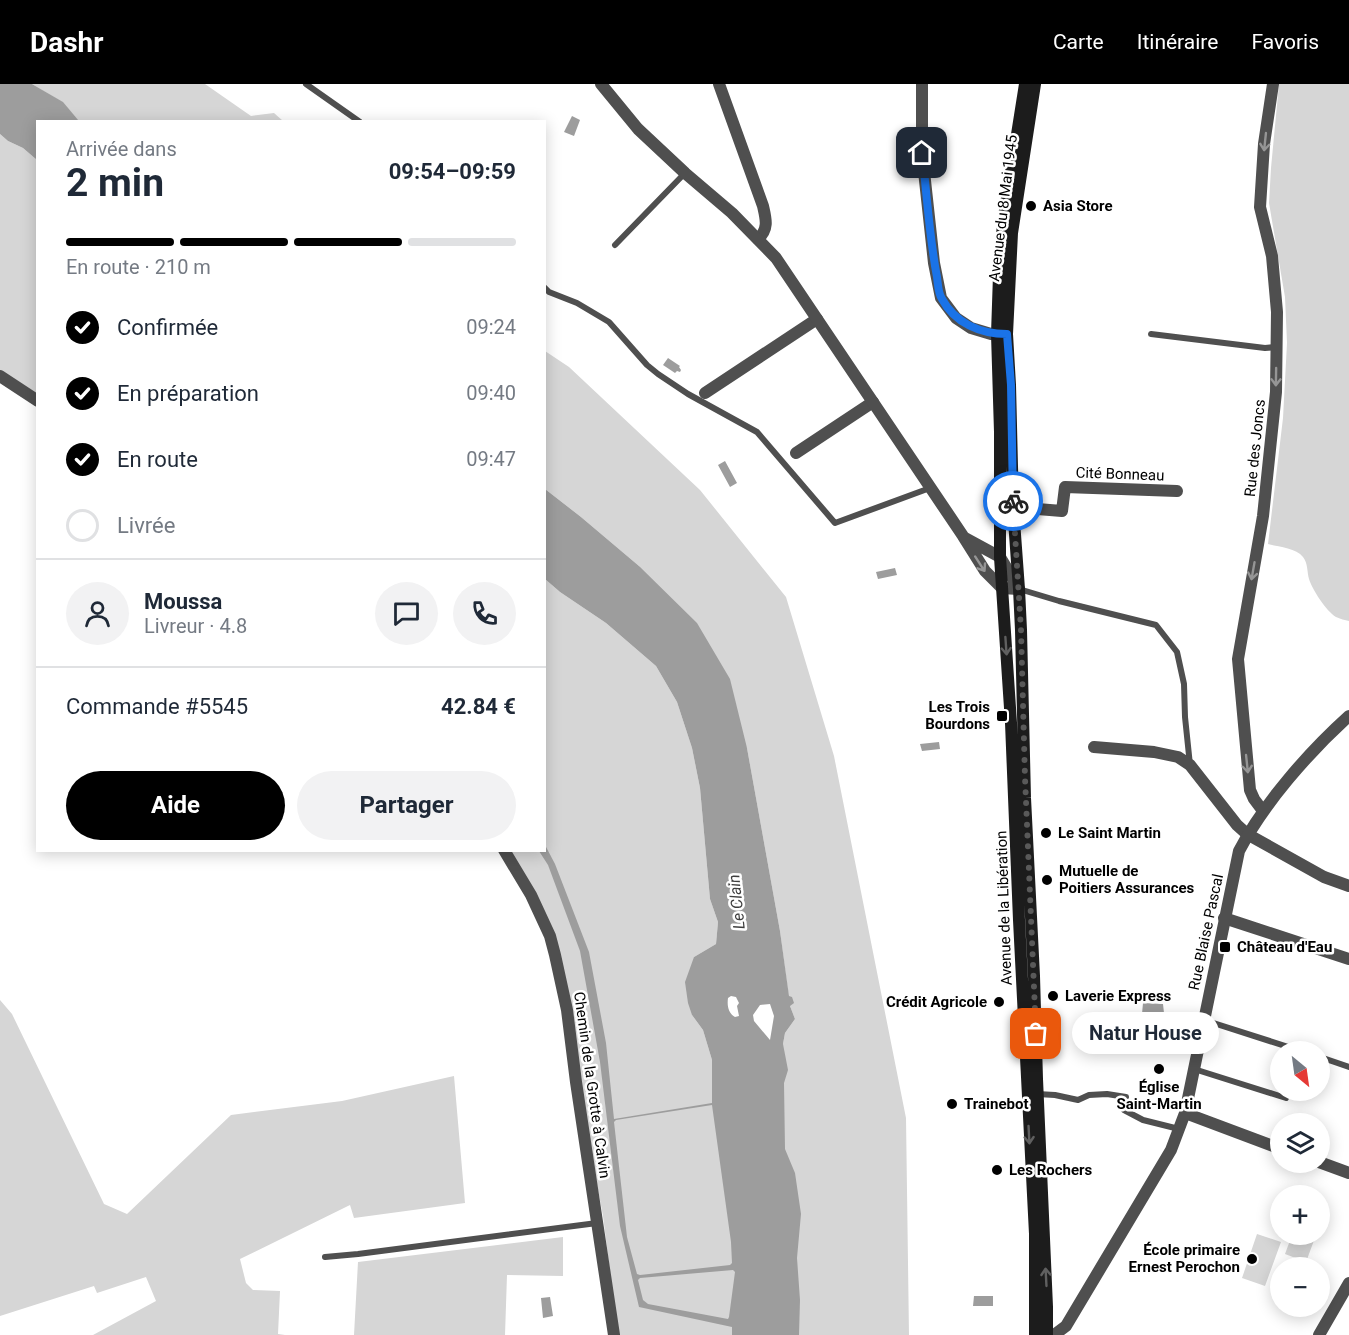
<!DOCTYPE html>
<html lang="fr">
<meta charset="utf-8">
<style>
body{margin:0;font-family:Roboto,sans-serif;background:#f2f2f3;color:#1f2937;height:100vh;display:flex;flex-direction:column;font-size:22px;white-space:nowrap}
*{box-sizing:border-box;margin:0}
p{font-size:20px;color:#747a83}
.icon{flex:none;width:33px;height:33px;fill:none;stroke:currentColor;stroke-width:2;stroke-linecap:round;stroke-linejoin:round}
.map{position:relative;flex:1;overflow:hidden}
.panel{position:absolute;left:36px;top:36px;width:510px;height:732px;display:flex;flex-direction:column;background:#fff;border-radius:0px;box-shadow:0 3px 15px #0003}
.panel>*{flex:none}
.needle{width:39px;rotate:151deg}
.controls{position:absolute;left:1270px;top:957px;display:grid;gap:12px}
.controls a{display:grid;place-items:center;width:60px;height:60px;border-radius:50%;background:#fff;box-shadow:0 3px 15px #0003;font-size:30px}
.pin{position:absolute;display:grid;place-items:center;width:51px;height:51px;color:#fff;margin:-26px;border-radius:12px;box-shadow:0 3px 9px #0006}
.courier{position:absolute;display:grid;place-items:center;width:60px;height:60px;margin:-30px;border:4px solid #1a73e8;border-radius:50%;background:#fff;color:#222;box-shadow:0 2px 8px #0007}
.bubble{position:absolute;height:42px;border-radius:21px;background:#fff;box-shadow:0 3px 15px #0003;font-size:20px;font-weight:700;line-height:42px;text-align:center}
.overview em{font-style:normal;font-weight:700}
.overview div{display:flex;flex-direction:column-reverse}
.overview{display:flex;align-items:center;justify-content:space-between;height:102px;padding:0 30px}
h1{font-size:39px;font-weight:700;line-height:45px}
.bar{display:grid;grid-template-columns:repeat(4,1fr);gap:9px 6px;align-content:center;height:72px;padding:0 30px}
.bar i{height:8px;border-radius:4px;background:#e0e1e3}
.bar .selected{background:#000}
.bar p{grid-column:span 4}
.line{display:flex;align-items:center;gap:15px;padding:0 30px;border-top:2px solid #e0e1e3}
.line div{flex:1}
.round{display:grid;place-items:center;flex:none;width:63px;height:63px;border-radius:32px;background:#f2f2f3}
ol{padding:0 30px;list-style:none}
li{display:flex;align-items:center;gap:18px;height:66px}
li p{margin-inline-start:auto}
li .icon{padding:6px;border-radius:50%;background:#000;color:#fff;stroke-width:4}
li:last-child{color:#747a83}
li i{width:33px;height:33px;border:3px solid #e0e1e3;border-radius:50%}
.action{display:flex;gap:12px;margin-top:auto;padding:12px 30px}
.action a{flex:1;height:69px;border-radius:36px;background:#000;color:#fff;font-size:24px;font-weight:700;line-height:69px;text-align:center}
.action a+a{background:#f2f2f3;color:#1f2937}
header{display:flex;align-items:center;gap:36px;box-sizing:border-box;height:84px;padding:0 30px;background:#000;color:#fff}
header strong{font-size:28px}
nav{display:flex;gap:33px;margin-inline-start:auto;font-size:21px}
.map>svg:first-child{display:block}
</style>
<header>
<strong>Dashr</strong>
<nav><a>Carte</a><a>Itinéraire</a><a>Favoris</a></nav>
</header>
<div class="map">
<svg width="1349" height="1251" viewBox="0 0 1349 1251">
<rect width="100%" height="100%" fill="#fff"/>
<path fill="#d6d6d6" d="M32 0H205L251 32 274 29 283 37H79L62 18Z
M1279 0H1349V537C1345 536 1340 535 1336 533 1326 527 1312 505 1309 495 1307 488 1308 479 1303 473 1296 464 1278 463 1268 460L1283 334 1287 259 1285 213 1269 119 1271 84Z
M0 50 8 57 23 64 37 76V317L0 292Z
M545 267 569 283 700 406 786 513 834 672 906 1034 909 1251H618L603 1132 550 852 504 767 544 766 545 495 560 508 606 539 656 582 677 618 692 664 700 704 710 815 718 838 716 860 694 873 692 931 703 946 712 976 783 960 785 949 795 935 790 922 780 847 747 664 639 482 581 433 545 405Z
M0 916 12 930 104 1120 127 1130 231 1031 342 1017 454 992 465 1119 354 1134 350 1121 240 1175 246 1199 253 1206 280 1207 278 1250 285 1251H93L156 1217 146 1193 97 1209 94 1202 0 1232Z
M1257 1150 1281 1158 1265 1202 1242 1194Z
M1292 1151H1316L1306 1178 1285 1170Z
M563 1153V1192L507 1191 505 1251H354L358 1178Z"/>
<path fill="#9d9d9d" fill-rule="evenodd" d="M0 0H32L63 18 79 37 38 38 37 76 23 64 8 57 0 50Z
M572 32 580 36 574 52 564 48Z
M668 274 680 282 679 283 681 286 680 288 677 287 675 289 663 281Z
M725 377 737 399 730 403 718 381Z
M545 405 581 433 639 482 697 539 730 595 747 664 780 847 789 912 792 913 794 919 790 922 795 935 785 949 783 960 788 986 784 999 785 1065 795 1089 801 1130 797 1174 800 1216 799 1251H732V1243L639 1223 620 1142 600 978 580 867 548 781 539 767 544 766 545 761 555 780 589 868 606 959 614 1035 712 1019V976L703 946 692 931 688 919 685 898 694 873 716 860 718 838 710 815 700 704 692 664 677 618 656 582 606 539 560 508 545 495ZM731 912 736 913 739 919 737 922 739 932 735 933C728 929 727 921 728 914ZM770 920 774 932 770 956 754 937 753 931 760 921ZM712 1021 731 1158 732 1179 730 1181 640 1191 637 1190 627 1153 614 1038 616 1036ZM733 1186 735 1188 729 1233 728 1235 648 1220 643 1216 638 1196 640 1194Z
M895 484 897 491 878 495 876 488Z
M939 658 940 665 922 667 920 660Z
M1143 919 1163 920 1164 929 1162 931 1142 930Z
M974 1212H993V1222H973Z
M550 1213 553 1232 543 1234 541 1214Z"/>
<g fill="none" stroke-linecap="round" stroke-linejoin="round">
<path stroke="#4f4f4f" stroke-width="6" d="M306 0 360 38
M615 161 685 89
M544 203 549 208 577 219 609 238 647 281 658 290 688 310 757 348 835 439 930 404
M1151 250 1265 264 1276 263
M1019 505 1059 517 1156 541 1177 568 1184 600 1185 633 1190 681
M1204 936 1304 968
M1320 973 1349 983
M1194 985 1286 1014
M1037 1010 1055 1011 1078 1016 1089 1011 1107 1010 1126 1013 1124 1026 1143 1036 1179 1045
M325 1173 358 1170 597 1139"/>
<path stroke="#4f4f4f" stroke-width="12" d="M719 0 763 122C766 135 769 145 758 155
M922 0V69L934 179 941 214 956 234 971 244 991 250H1006
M0 292 38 317
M705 309 817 235
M796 369 873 318
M1013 423 1062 427 1065 403 1177 407
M1094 663 1154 668 1178 673 1190 681 1237 741 1247 750 1324 793 1349 802
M504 766 531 811 550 852 555 871 567 926 576 998 614 1251
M1224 834 1349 875
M1185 1029 1281 1065
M1319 1078 1349 1089
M1319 1251 1349 1199"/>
<path stroke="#4f4f4f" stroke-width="12" d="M601 0 638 45 685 89 732 129 776 174 963 452 985 487 1002 504 1019 505
M965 454 1000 473 1019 505
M1263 727 1254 715 1250 706 1238 575 1263 432 1276 308 1277 228 1272 172 1260 123 1264 60 1273 0
M1054 1251 1066 1242 1171 1066 1185 1029 1239 767C1264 719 1309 668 1349 632"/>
<path stroke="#1c1c1c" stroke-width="12" d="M1025 0 1003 139 999 191 997 250 1000 348V473L1011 639 1019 836 1035 1150V1251
M1035 0 1012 149 1007 250 1010 301 1013 423 1019 505 1021 546 1025 714 1034 892 1037 995 1047 1223V1251"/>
</g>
<defs><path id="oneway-shaft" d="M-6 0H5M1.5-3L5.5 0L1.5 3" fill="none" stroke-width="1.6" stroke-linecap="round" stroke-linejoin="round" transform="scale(1.5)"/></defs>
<g stroke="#959595">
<use href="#oneway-shaft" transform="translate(1265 58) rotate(96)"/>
<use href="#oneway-shaft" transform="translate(1276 293) rotate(91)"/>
<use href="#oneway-shaft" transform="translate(980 480) rotate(57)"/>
<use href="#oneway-shaft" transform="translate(1253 487) rotate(100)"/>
<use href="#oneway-shaft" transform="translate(1247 680) rotate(84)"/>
</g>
<g stroke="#606060">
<use href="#oneway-shaft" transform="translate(1006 562) rotate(86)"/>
<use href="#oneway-shaft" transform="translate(1029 1051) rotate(87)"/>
<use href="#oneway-shaft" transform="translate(1046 1193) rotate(-93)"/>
</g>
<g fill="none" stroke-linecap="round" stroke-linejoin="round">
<path stroke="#595959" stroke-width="6" stroke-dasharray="0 10.8" d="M1013 417 1021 546 1025 694 1036 950"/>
<path stroke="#1a73e8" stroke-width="8" d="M922 69C927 110 929 152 937 193 938 200 938 209 942 215 955 239 980 250 1007 250L1011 301 1013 417"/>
</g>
<g fill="#000" stroke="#fff" stroke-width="2">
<circle cx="1031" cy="122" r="6"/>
<rect x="996" y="626" width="12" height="12" rx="3"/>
<circle cx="1046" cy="749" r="6"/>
<circle cx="1047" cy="796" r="6"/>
<rect x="1219" y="857" width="12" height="12" rx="3"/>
<circle cx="1053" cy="912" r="6"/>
<circle cx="999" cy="918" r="6"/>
<circle cx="1159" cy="985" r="6"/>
<circle cx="952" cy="1020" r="6"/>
<circle cx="997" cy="1086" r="6"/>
<circle cx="1252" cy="1175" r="6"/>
</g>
<g text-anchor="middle" stroke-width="5" stroke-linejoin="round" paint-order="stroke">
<g font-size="15" font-weight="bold" fill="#000" stroke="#fff" text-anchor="start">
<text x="1043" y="127">Asia Store</text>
<text x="990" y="628" text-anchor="end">Les Trois<tspan x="990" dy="17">Bourdons</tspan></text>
<text x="1058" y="754">Le Saint Martin</text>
<text x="1059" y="792">Mutuelle de<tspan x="1059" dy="17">Poitiers Assurances</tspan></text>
<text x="1237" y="868">Château d'Eau</text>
<text x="1065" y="917">Laverie Express</text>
<text x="987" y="923" text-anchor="end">Crédit Agricole</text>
<text x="1159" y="1008" text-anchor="middle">Église<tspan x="1159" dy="17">Saint-Martin</tspan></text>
<text x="964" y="1025">Trainebot</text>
<text x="1009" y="1091">Les Rochers</text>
<text x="1240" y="1171" text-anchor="end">École primaire<tspan x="1240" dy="17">Ernest Perochon</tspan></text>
</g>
<g font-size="15" fill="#000" stroke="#fff">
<text transform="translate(1003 124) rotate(-83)" y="5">Avenue du 8 Mai 1945</text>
<text transform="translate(1255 364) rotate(-84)" y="5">Rue des Joncs</text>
<text transform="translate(1120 390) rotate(2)" y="5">Cité Bonneau</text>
<text transform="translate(1004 824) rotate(-92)" y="5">Avenue de la Libération</text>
<text transform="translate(1206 848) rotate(-78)" y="5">Rue Blaise Pascal</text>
<text transform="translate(592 1001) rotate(82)" y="5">Chemin de la Grotte à Calvin</text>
</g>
<g font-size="16" font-style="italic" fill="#3e3e3e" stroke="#fff">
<text transform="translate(736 818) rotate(-96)" y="6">Le Clain</text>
</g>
</g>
</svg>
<div class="controls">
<a><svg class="needle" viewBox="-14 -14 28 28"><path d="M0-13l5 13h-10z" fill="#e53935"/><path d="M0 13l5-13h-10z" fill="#747a83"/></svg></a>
<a><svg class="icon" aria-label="layers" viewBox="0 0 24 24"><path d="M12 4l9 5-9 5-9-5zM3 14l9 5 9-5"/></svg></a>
<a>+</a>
<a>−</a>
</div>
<div class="pin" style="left:1036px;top:950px;background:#ea580c"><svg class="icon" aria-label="bag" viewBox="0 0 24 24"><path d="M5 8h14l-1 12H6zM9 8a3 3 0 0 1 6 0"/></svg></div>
<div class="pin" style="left:922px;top:69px;background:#1f2937"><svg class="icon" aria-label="home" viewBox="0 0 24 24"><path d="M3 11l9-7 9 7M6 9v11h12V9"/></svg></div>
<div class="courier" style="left:1013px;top:417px"><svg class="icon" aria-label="bike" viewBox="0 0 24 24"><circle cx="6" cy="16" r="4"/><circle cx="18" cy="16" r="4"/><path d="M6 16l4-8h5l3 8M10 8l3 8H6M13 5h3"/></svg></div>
<div class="bubble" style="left:1072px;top:928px;width:147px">Natur House</div>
<section class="panel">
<div class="overview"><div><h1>2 min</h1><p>Arrivée dans</p></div><em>09:54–09:59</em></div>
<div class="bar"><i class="selected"></i><i class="selected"></i><i class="selected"></i><i></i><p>En route · 210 m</p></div>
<ol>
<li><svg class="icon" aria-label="check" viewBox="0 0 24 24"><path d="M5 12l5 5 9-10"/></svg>Confirmée<p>09:24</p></li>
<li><svg class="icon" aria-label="check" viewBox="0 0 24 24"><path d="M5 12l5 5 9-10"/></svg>En préparation<p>09:40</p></li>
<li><svg class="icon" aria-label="check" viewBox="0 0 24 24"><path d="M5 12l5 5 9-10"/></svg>En route<p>09:47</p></li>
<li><i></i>Livrée</li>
</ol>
<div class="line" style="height:108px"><a class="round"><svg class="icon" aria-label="person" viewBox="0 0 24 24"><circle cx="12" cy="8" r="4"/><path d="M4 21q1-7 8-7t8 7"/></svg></a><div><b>Moussa</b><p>Livreur · 4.8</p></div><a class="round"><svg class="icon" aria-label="chat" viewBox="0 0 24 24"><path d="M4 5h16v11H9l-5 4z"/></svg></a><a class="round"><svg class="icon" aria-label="phone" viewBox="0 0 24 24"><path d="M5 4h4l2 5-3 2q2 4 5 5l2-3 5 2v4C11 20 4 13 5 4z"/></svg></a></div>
<div class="line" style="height:78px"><div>Commande #5545</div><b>42.84 €</b></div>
<div class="action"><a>Aide</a><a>Partager</a></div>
</section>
</div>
